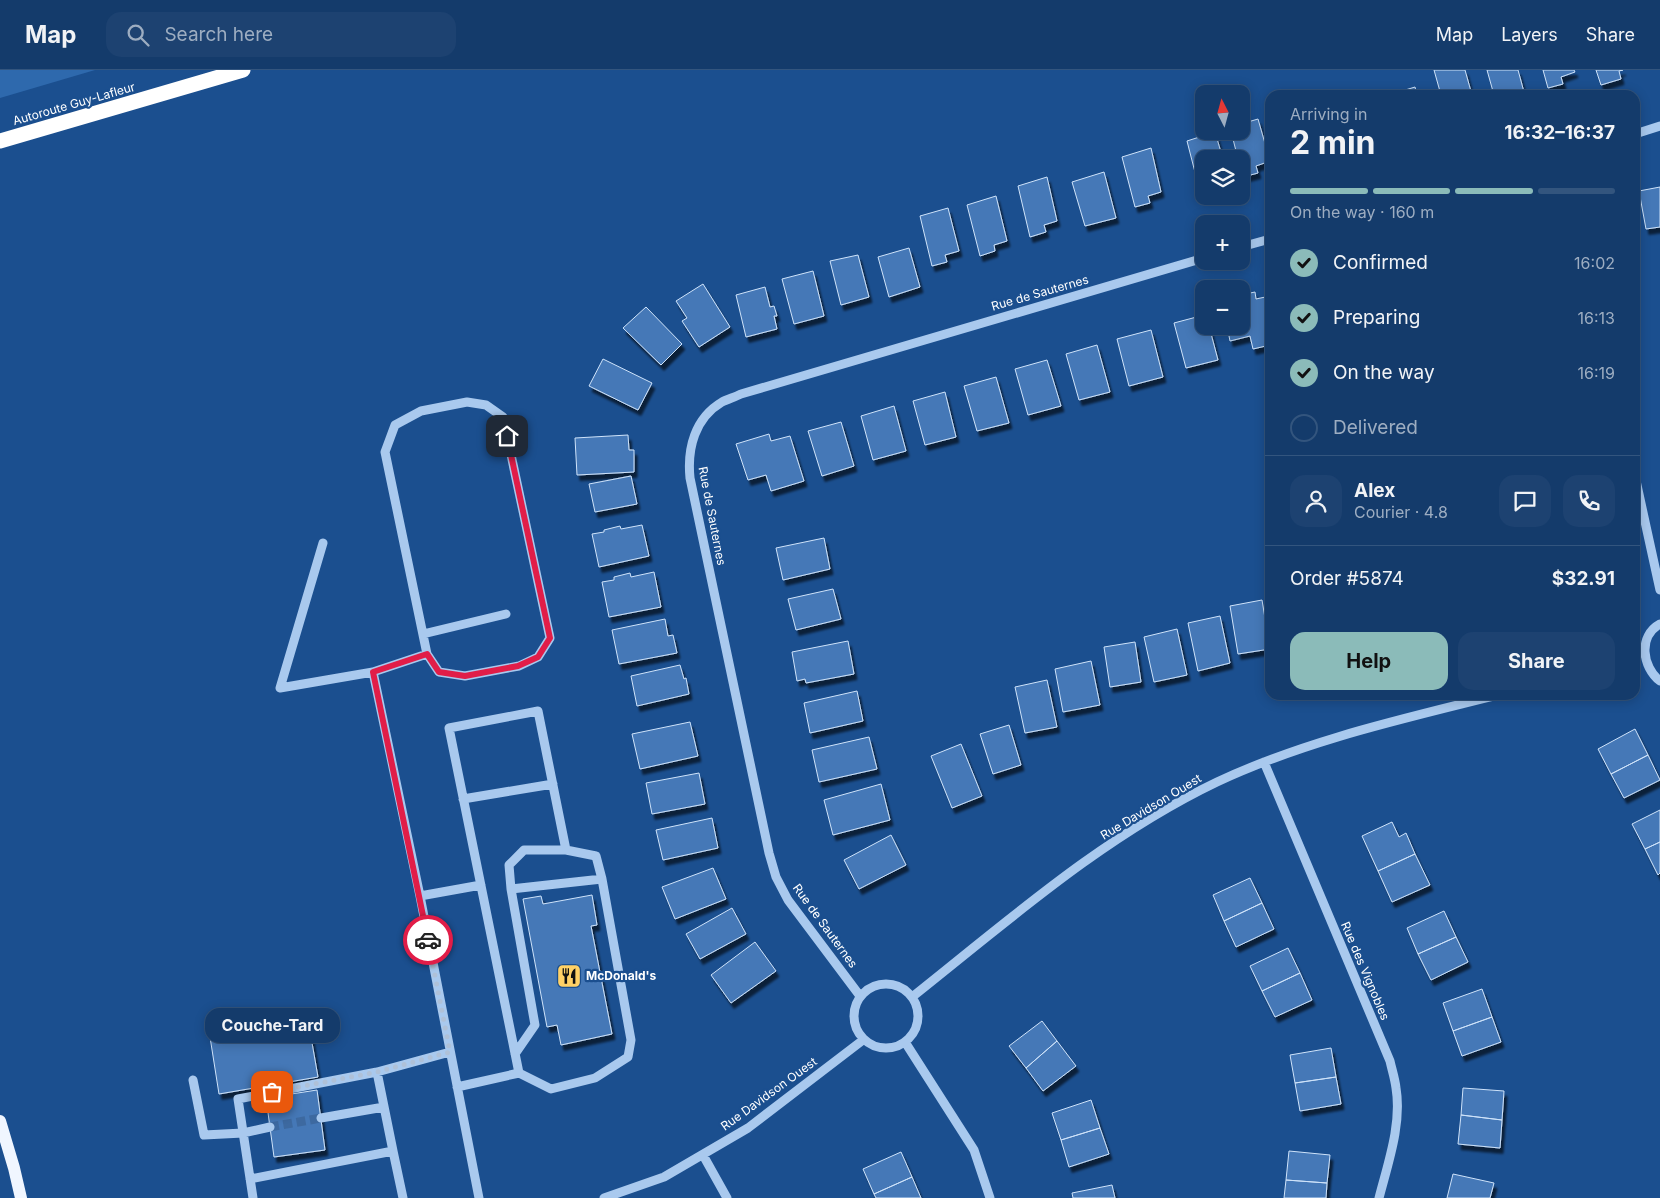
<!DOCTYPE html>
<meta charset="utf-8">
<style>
body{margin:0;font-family:Inter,sans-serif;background:#1d4271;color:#f1f3f6;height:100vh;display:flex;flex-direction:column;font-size:19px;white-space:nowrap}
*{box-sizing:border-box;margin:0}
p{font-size:16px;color:#9dadc1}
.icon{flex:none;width:28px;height:28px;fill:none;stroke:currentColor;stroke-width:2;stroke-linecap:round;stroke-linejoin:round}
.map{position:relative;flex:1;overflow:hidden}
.side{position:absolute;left:1265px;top:20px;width:375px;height:610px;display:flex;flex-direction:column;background:#143b6b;border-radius:15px;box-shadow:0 2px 12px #0003,0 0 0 1px #33557e}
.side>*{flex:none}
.needle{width:32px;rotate:354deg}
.tools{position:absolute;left:1195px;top:15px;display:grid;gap:10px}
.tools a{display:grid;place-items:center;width:55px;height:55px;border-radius:10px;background:#143b6b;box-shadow:0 2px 12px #0003,0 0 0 1px #33557e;font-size:25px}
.pin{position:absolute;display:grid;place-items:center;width:42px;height:42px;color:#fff;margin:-21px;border-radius:10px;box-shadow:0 2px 8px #0006}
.courier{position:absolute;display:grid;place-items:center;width:50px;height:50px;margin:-25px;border:4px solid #e11d48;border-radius:50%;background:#fff;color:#222;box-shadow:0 1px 6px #0007}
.bubble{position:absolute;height:35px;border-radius:15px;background:#143b6b;box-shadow:0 2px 12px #0003,0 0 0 1px #33557e;font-size:16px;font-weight:700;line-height:35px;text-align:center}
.summary em{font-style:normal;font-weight:700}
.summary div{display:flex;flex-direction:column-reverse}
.summary{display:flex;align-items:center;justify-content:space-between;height:85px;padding:0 25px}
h1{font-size:32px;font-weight:700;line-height:38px}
.bar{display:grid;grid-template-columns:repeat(4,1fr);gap:8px 5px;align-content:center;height:60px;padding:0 25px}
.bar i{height:6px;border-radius:4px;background:#33557e}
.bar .active{background:#8bbbb9}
.bar p{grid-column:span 4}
.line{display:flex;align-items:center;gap:12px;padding:0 25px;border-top:1px solid #33557e}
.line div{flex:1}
.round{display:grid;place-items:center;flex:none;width:52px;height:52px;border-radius:15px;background:#1d4271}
ol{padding:0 25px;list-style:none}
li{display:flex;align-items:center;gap:15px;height:55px}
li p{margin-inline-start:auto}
li .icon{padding:5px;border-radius:50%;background:#8bbbb9;color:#111;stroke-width:4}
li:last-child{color:#9dadc1}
li i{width:28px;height:28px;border:2px solid #33557e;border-radius:50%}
.primary-button{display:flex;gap:10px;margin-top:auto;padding:10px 25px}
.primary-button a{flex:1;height:58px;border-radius:15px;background:#8bbbb9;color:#111;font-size:20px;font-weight:700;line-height:58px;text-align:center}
.primary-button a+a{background:#1d4271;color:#f1f3f6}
header{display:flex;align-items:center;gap:30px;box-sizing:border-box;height:70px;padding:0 25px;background:#143b6b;border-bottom:1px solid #33557e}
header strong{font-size:24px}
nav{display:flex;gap:28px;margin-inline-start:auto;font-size:18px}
.search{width:350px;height:45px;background:#1d4271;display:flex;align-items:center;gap:12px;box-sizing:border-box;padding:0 18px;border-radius:15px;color:#9dadc1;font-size:19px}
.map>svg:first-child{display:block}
</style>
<header>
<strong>Map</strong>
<div class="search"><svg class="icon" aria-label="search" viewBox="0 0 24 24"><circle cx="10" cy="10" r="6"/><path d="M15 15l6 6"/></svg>Search here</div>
<nav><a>Map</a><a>Layers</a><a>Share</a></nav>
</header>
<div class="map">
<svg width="1660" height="1128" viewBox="0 0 1660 1128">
<defs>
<filter id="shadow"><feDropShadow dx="3" dy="5.5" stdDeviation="1" flood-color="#0009"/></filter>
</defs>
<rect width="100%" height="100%" fill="#1b4f8f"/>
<path fill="#2e69ad" d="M0 0H95L0 28Z"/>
<path fill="#4478b7" stroke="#cfe3fa" filter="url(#shadow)" d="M1434 0H1465L1472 25H1441Z
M1487 0H1518L1524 22 1515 25H1494Z
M1543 0H1574L1575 2 1561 7 1563 14 1548 18Z
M1596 0H1623L1619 1 1621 9 1601 15Z
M1415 17 1417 25H1389Z
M1356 20 1357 25H1338Z
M1258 49 1270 91 1256 96 1258 103 1243 107 1241 89H1238L1231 61H1241V54Z
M1215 62 1223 89H1204V112L1198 114 1187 71Z
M1151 78 1161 122 1148 126 1150 133 1135 137 1122 87Z
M1104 102 1116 148 1085 156 1072 112Z
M1047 107 1057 151 1044 155 1046 162 1030 167 1018 116Z
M1660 117V157L1646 159 1639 121Z
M996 126 1007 171 994 175 995 181 980 186 967 135Z
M948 138 959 181 945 185 947 192 932 196 920 146Z
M909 178 920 217 889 227 878 187Z
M858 185 869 227 841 235 830 191Z
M813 201 824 246 794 254 782 209Z
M703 214 730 257 699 277 682 251 687 248 676 231Z
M765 217 770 237 774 236 777 246H774L777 259 746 267 736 225Z
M1255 222 1256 229 1270 226V275L1253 279 1250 266 1230 271 1227 256H1241V225Z
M646 237 682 274 661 295 623 258Z
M1204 245V256H1209L1218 290 1186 298 1174 253Z
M1151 260 1163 307 1129 316 1117 269Z
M1097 275 1110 322 1079 330 1066 284Z
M603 289 652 313 638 340 589 316Z
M1047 290 1061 336 1028 345 1015 299Z
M996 307 1009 353 977 361 964 316Z
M945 322 956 367 925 375 913 331Z
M894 336 906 381 873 390 861 346Z
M841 352 854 396 822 406 808 361Z
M769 364 771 371 790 366 804 411 771 421 766 405 748 410 736 374Z
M628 365 629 380H634V402L577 405 575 368Z
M631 406 637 434 595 442 589 414Z
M642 455 649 486 599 497 592 464 604 462V460L620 456 621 459Z
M824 468 830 499 783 510 776 478Z
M654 502 661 537 609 547 602 512 614 510V507L630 503 631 507Z
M833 519 841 549 796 560 788 529Z
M1262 530 1270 579 1238 584 1230 536Z
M1220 546 1230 593 1198 601 1188 553Z
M665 549 668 566 673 565 677 583 619 594 612 560Z
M1177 559 1187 605 1154 612 1144 567Z
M848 571 854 604 806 613 805 609 797 611 792 582Z
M1135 572 1141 612 1110 617 1104 577Z
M1091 591 1100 635 1063 642 1055 599Z
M680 595 684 609 686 608 689 624 637 636 631 606Z
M1047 610 1057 657 1025 663 1015 617Z
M857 621 863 651 810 663 804 633Z
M690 652 698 686 640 699 632 664Z
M1009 655 1021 695 993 704 980 664Z
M1635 659 1648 685 1611 704 1598 679Z
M869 667 877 699 819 712 812 680Z
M961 674 982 726 952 738 931 686Z
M1648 685 1660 710 1624 728 1611 704Z
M699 703 705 734 652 744 646 713Z
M881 714 890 750 833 765 824 730Z
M1660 740V772L1645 779 1632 754Z
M712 748 718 778 663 790 656 760Z
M1392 752 1399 767 1406 763 1415 784 1378 801 1362 766Z
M891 765 906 795 859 819 844 790Z
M1660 772V803L1658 805 1645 779Z
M1415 784 1430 815 1392 832 1378 801Z
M713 798 726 829 675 849 662 817Z
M1250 808 1262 833 1224 851 1213 825Z
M592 825 597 855 591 856 612 964 561 975 557 955 547 957 523 829 541 826 543 834Z
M1262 833 1274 859 1236 877 1224 851Z
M732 838 746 864 700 889 686 864Z
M1444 841 1456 867 1418 884 1407 858Z
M1456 867 1468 892 1431 910 1418 884Z
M755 872 776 901 731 933 711 905Z
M1288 878 1300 903 1262 921 1250 896Z
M1300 903 1312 930 1275 947 1262 921Z
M1482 919 1492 947 1453 961 1443 933Z
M1492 947 1501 972 1462 986 1453 961Z
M308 950 318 1007 219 1024 210 967Z
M1042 951 1057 971 1026 998 1009 976Z
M1057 971 1076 996 1043 1021 1026 998Z
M1331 978 1336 1007 1295 1013 1290 985Z
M1336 1007 1341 1034 1300 1041 1295 1013Z
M1463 1018 1504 1021 1502 1050 1461 1045Z
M317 1020 325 1080 274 1087 266 1028Z
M1091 1030 1100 1058 1061 1070 1052 1043Z
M1461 1045 1502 1050 1500 1078 1458 1074Z
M1100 1058 1109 1084 1069 1097 1061 1070Z
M1289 1081 1330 1085 1327 1113 1286 1110Z
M901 1082 912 1107 874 1124 863 1099Z
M1453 1104 1494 1113 1490 1128H1447Z
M912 1107 921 1128H876L874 1124Z
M1286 1110 1327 1113 1326 1128H1284Z
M1112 1115 1115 1128H1073L1072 1123Z"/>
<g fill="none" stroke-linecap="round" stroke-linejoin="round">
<path stroke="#3d69a0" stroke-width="9" stroke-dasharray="9 4.5" stroke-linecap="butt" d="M270 1057 321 1048"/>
<path stroke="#a9c9ee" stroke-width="9" d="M1635 64 1660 56
M1241 177 1270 169
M467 332 486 335 503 347 550 568 538 587 519 596 465 606 439 602 427 584 385 382 395 355 421 341Z
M1635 406 1660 520
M323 473 280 618 373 602
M1660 554C1638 566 1642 597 1660 611
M423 564 506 544
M427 584 373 602 420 826 479 1128
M1264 692 1390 991C1392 1000 1395 1009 1396 1018 1402 1054 1388 1093 1379 1128
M463 729 553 714
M511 819 602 809 631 970 628 987 595 1008 551 1019 519 1003
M420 826 481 815
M854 946a32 32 0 1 1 64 0a32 32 0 1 1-64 0Z
M860 926 788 830 776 807 769 783 690 408C687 378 695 348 722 332 728 329 735 327 741 324L1204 188
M912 927C1009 850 1104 766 1217 712 1307 670 1403 649 1498 625
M905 972 974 1080 990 1128
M515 984 535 955 511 819 509 795 524 780H566L596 786 602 809
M193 1010 204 1065 243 1063 270 1057
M457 1017 519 1003 449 658 538 641 566 780
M321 1048 384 1037
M393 1081 403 1128
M703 1085 727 1128
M250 1109 393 1081 377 1002
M253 1128 238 1029 377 1002 450 982
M604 1128 664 1107 748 1058 863 970"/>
<path stroke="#f0f6ff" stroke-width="12" d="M0 1051 14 1098 21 1128"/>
<path stroke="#fff" stroke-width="15" d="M0 71 243 0"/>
</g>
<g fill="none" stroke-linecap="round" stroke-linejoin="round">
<path stroke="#afc1d8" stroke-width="5" stroke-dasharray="0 9" d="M272 1022 377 1002 450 982 428 870"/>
<path stroke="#e11d48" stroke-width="6" d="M428 870 373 602 427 584 439 602 465 606 518 596 538 587 550 568 507 366"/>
</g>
<defs>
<symbol id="restaurant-square" viewBox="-11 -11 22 22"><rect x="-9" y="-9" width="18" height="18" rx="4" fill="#ffd166" stroke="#1b4f8f"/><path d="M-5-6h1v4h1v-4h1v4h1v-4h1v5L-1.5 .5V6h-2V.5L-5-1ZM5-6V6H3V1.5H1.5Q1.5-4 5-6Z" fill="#111"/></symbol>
</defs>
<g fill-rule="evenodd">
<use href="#restaurant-square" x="555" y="892" width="28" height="28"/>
</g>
<g text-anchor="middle" stroke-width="4.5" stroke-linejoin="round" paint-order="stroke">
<g font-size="12" fill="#fff" stroke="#1b4f8f">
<text transform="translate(74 34) rotate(-16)" y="4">Autoroute Guy-Lafleur</text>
<text transform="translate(1040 223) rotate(-16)" y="4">Rue de Sauternes</text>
<text transform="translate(712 446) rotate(79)" y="4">Rue de Sauternes</text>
<text transform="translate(1151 737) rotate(-31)" y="4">Rue Davidson Ouest</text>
<text transform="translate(825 856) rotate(54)" y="4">Rue de Sauternes</text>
<text transform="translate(1365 901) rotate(67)" y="4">Rue des Vignobles</text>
<text transform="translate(769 1024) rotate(-36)" y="4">Rue Davidson Ouest</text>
</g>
<g font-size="12" font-weight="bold" fill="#fff" stroke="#1b4f8f" text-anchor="start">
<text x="586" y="910">McDonald's</text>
</g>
</g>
</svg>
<div class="tools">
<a><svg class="needle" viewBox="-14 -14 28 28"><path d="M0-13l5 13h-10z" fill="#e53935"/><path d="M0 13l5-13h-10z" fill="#9dadc1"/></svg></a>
<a><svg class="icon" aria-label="layers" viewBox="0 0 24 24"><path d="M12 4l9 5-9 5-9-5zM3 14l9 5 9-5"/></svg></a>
<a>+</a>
<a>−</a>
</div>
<div class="pin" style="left:272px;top:1022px;background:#ea580c"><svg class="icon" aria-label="bag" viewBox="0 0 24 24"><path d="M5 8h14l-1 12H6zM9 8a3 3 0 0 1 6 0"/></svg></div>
<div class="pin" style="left:507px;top:366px;background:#1f2937"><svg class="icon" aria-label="home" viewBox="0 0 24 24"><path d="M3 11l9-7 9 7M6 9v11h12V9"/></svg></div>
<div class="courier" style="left:428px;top:870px"><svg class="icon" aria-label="car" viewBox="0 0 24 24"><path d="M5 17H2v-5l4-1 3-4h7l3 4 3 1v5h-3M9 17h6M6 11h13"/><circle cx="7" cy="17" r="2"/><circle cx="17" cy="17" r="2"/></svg></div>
<div class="bubble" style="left:205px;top:938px;width:135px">Couche-Tard</div>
<section class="side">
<div class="summary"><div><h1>2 min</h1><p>Arriving in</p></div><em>16:32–16:37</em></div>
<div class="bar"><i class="active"></i><i class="active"></i><i class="active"></i><i></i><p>On the way · 160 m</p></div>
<ol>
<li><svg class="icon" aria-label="check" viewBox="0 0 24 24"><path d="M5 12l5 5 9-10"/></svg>Confirmed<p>16:02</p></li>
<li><svg class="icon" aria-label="check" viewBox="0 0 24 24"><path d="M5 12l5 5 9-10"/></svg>Preparing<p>16:13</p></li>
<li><svg class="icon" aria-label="check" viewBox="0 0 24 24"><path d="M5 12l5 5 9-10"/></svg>On the way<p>16:19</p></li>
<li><i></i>Delivered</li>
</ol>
<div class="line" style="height:90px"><a class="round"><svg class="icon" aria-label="person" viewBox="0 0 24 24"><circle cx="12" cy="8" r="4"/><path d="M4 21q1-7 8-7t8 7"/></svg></a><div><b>Alex</b><p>Courier · 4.8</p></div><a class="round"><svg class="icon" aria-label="chat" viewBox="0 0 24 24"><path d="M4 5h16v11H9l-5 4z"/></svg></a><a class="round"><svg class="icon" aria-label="phone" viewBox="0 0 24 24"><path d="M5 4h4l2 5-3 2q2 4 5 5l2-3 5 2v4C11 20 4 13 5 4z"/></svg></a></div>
<div class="line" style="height:65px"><div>Order #5874</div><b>$32.91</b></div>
<div class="primary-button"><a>Help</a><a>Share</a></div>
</section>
</div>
